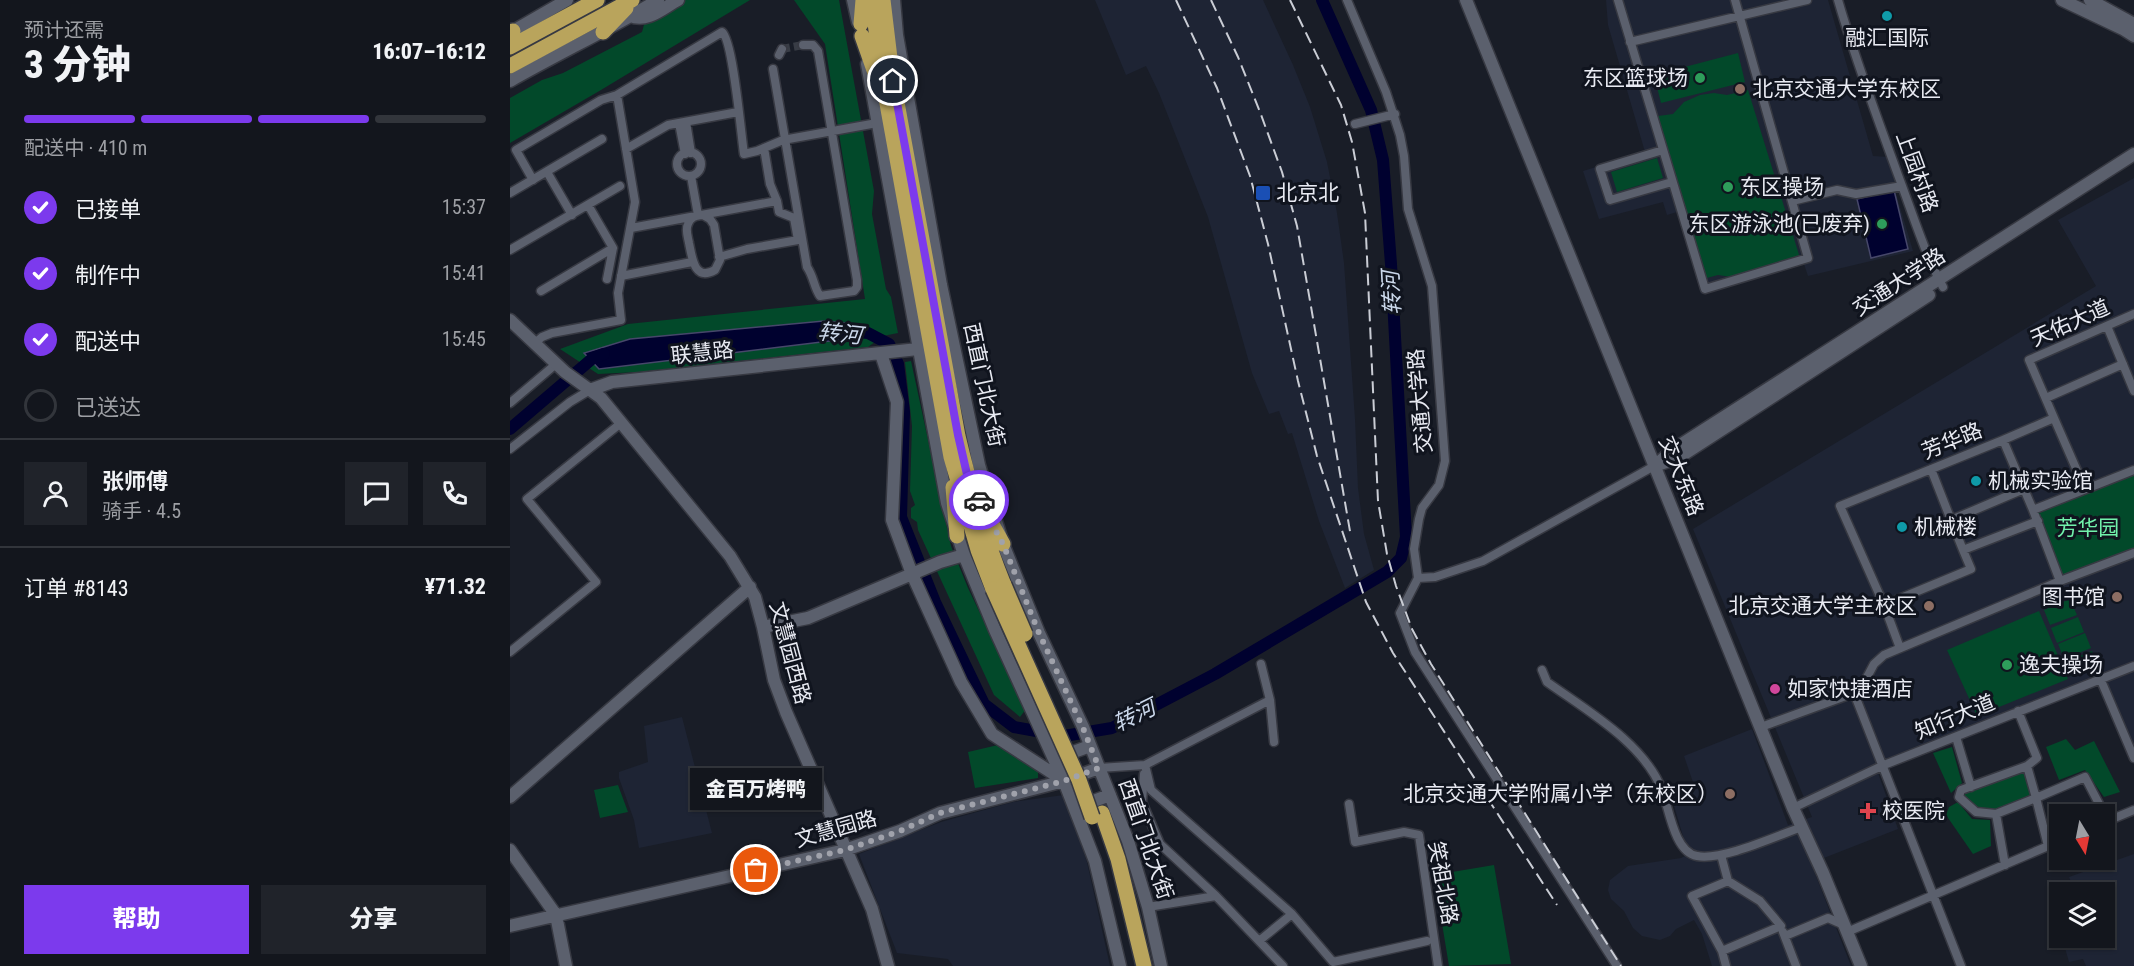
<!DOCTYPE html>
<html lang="zh">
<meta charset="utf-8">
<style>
body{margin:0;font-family:"Roboto Condensed","Noto Sans SC",sans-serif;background:#20232a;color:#f1f3f6;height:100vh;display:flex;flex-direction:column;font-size:22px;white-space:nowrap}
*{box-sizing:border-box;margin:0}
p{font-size:20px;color:#9d9fa4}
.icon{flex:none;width:33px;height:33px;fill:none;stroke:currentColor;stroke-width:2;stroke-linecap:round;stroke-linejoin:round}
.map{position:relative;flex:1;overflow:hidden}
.side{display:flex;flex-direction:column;background:#13161d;width:510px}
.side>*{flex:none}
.needle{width:39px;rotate:170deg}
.fabs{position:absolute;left:1539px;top:804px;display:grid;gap:12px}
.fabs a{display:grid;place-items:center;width:66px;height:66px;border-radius:0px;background:#13161d;box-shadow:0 2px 4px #0004,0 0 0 2px #32353b;font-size:30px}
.pin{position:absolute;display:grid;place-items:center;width:51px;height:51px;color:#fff;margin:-26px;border:3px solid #fff;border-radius:50%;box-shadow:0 2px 6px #0007}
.courier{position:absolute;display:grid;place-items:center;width:60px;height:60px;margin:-30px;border:4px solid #7c3aed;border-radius:50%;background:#fff;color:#222;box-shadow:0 2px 8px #0007}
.bubble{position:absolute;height:42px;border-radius:0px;background:#13161d;box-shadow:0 2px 4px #0004,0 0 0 2px #32353b;font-size:20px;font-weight:800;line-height:42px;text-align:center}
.overview em{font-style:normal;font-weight:800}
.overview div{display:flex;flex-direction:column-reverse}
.overview{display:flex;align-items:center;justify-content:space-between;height:102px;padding:0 24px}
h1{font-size:39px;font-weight:800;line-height:45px}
.bar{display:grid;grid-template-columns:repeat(4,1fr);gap:9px 6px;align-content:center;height:72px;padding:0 24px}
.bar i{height:8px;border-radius:4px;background:#32353b}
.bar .current{background:#7c3aed}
.bar p{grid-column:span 4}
.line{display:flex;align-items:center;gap:15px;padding:0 24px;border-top:2px solid #32353b}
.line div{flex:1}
.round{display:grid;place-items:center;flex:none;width:63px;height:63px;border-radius:0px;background:#20232a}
ol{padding:0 24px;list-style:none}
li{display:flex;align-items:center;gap:18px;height:66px}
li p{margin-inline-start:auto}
li .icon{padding:6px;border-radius:50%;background:#7c3aed;color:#fff;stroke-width:4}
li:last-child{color:#9d9fa4}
li i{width:33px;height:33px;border:3px solid #32353b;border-radius:50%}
.cta{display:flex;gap:12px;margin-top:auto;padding:12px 24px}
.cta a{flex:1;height:69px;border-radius:0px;background:#7c3aed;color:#fff;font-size:24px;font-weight:800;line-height:69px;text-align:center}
.cta a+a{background:#20232a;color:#f1f3f6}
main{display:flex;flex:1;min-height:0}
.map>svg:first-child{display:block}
</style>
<main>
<section class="side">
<div class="overview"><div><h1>3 分钟</h1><p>预计还需</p></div><em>16:07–16:12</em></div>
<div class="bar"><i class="current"></i><i class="current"></i><i class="current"></i><i></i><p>配送中 · 410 m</p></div>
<ol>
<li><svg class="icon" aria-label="check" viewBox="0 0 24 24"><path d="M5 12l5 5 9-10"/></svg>已接单<p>15:37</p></li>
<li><svg class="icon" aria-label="check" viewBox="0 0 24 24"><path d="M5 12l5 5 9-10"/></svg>制作中<p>15:41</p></li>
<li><svg class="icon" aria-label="check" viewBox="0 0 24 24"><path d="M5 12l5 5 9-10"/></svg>配送中<p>15:45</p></li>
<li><i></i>已送达</li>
</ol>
<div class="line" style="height:108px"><a class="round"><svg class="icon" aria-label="person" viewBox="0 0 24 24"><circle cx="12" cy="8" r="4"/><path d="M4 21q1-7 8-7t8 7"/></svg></a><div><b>张师傅</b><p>骑手 · 4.5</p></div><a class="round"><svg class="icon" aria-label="chat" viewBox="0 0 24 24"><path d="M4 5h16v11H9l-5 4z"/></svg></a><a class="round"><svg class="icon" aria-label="phone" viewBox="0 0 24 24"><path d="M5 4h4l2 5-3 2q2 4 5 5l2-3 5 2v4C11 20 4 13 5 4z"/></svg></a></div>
<div class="line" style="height:78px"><div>订单 #8143</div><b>¥71.32</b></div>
<div class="cta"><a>帮助</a><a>分享</a></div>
</section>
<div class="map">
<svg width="1624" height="966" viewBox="0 0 1624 966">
<rect width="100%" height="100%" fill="#191d27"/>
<path fill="#1e2434" d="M585 0H753L783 65 800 107 817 162 827 213 834 263 845 419 848 488 854 534 864 570 835 588 809 521 782 433 778 434 769 411 759 414 742 373 698 217 649 93 636 66 616 75Z
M1096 0H1318L1363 156 1379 157 1388 183 1384 187 1403 251 1298 276 1294 264 1191 294 1167 212 1157 215 1153 202 1089 219 1073 171 1135 152 1098 25Z
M1624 178V761L1589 683 1368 773 1388 829 1301 863 1341 966H1202L1192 934 1184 920 1166 929 1160 936 1150 940 1132 936 1123 928 1114 911 1101 899 1098 890 1100 880 1118 866 1171 858 1185 851 1175 843 1162 799 1185 788 1174 756 1242 729 1278 825 1302 817 1183 529 1586 286 1548 220Z
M172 717 202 833 129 848 124 820 109 778V772L138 762 134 726Z
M554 795 577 862 600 966H443L438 959 387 953 349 854 431 822 503 802Z
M1624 854V966H1576L1573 959 1559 962 1555 948 1584 938H1594V892H1565L1559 877Z"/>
<path fill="#02492a" d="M172 0H240L91 90 0 143V98L32 80 53 73 132 32 135 21Z
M284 0H329L364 191 362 214 376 289 381 297 388 333 373 336 358 347 128 372 88 374 50 349 118 324 355 299 315 44Z
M1228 53 1235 82 1151 103 1144 75Z
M1238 90 1290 258 1228 278 1208 275 1193 279 1148 116 1163 114 1174 102 1190 95 1204 93 1217 95Z
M1147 158 1153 178 1107 192 1101 172Z
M401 361 441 546 458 588 516 709 510 717 484 695 408 530 407 522 401 518V508L405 505 400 491 402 426 395 362Z
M1624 470V551L1549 578 1526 509Z
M1560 599 1567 615 1540 625 1534 610Z
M1529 611 1558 679 1467 716 1437 650Z
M1568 617 1574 632 1547 643 1541 628Z
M1575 633 1581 648 1554 659 1548 644Z
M1582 651 1588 665 1561 676 1555 662Z
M1556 739 1565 750 1584 741 1610 792 1594 797 1575 770 1549 780 1536 747Z
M488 745 528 769V778L465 788 458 752Z
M1442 747 1452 783 1441 793 1423 753Z
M1515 771 1523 796 1486 811 1469 810 1454 797 1455 793Z
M108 785 118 812 90 818 84 790Z
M1448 802 1462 819 1480 820 1481 846 1463 854 1436 815 1439 807Z
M984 865 1001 964 939 966 924 875Z"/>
<path fill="#00012f" stroke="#46476a" stroke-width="1.5" d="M1384 190 1398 249 1361 258 1347 199Z
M314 321 355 325 350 340 336 339 89 369 74 353 120 339Z"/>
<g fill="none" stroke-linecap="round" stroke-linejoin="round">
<path stroke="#00012f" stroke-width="12" d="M337 331 358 333 379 344 388 364 394 412 391 517 425 602 474 704 504 727 554 736 602 728 705 674 877 572 891 558 896 537 881 264 873 160 861 110 812 0
M0 429 83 358 94 354"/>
<path stroke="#383c45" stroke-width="8" stroke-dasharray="8 4" stroke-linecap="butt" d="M272 49 293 45"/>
<defs>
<path id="street" d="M837 0 876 92 890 135 894 156 898 209 922 286 935 461 929 485 912 508 909 519 904 549 908 578 925 577 973 561 1146 465
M1108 0 1195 289 1298 258 1225 0
M1328 0C1345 59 1367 117 1388 175 1402 212 1414 252 1433 287
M1120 42 1297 0
M269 55 272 49
M263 69 297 267C304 277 304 288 310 296L344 291 347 287V280L308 51 303 45H293
M176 122 181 153
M169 123 175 154
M845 124 885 114
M254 148 260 184 267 201
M116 149 158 125 228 112
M1153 150 1090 169 1100 200 1162 182
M167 164a12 12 0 1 1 24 0a12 12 0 1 1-24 0Z
M37 172 62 215
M181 176 188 215
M23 180 6 150 91 100 107 95
M0 193 92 139
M1282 201 1327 190 1346 194 1392 186
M78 205 103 248 97 279
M193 215 200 219 204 225 210 260 205 270C184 282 182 257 179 243 178 237 175 230 178 224 180 217 186 215 193 215Z
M121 228 267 201 269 212 284 218 288 240 237 249 209 257
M0 250 110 186
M111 276 182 262
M31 291 103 248
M1597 326 1624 391
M25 343 32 337 42 333 111 320 108 293 125 202 107 95 212 32C223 40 231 134 234 154L247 151 273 140 367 123
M1536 398 1613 364
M0 403 46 364
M1544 418 1575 489
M1493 440 1544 418 1519 360 1624 314
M0 449 60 402 80 390
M1421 469 1441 520 1514 489
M1523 510 1624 470
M1441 520 1453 550 1528 521
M908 578 890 613 905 652 1107 966
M1374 605 1461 569 1453 550
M1390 648 1374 605 1330 506 1493 440 1523 510 1550 581
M0 652 86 582 17 499 111 423
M751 664 760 700 764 742
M1032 670 1037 682C1076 710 1134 743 1152 790 1159 808 1164 852 1187 856 1212 861 1266 836 1292 827
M1590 678 1624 758
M1344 693 1451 966
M1251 727 1344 693 1356 679 1364 664 1374 655 1550 581 1624 553
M1446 737 1461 787
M635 765 641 790 782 914
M589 768 635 765 760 700
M634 774 632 802 650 844 706 896
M839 804 845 842 894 832 909 835 928 966
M1283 808 1374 765 1624 666
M1486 814 1466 812 1449 797 1451 790 1517 766
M1595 822 1624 810
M1538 846 1526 798 1575 777 1598 821
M1211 855 1218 881 1250 901 1271 926 1212 951
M1495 865 1486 814 1526 798 1517 766 1527 758 1508 711
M638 907 706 896 773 966
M1273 932 1286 966
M1337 932 1550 841
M1275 936 1318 918 1334 925
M749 941 782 914 823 962 917 941
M1216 966 1212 951 1182 896 1218 881"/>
<path id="secondary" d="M343 0 348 22
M384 0 387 35 431 285 469 465 493 544 529 633 573 727 618 841 638 907 651 966
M956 0 1283 808 1313 873 1351 966
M1552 0 1613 29 1624 36
M1580 0 1624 24
M120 16C138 23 153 8 168 0
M0 33 57 0
M357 64 437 503 454 555 485 630 554 781 585 861 610 966
M0 81C49 53 100 29 148 0
M0 320 55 372 91 398 220 556 245 597 253 627 264 680 276 712 362 909 378 966
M371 354 387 402 382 520 402 574 430 562 454 555
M80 390 102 382 408 349
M1150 464 1168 458 1419 295
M1146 465 1164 449 1624 154
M253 627 298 618 402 574 451 682 482 734 553 780
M550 757 580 746
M0 797 240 587
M570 806 600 795
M0 850 46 915 56 966
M0 926 335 850 390 831 430 813 554 781 589 768"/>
<path id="highway" d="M362 0 372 76 441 457 468 550 483 589
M373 0 382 75 448 436C460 487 474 536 494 585
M351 24 353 0
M93 32 116 8
M0 34 3 31
M352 36 365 73
M0 47 87 0
M0 66 122 0
M443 487 447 536
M474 510 493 544
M592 813 608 859 634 966"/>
</defs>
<use href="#street" stroke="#373942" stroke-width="11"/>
<use href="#secondary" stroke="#373942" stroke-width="15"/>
<use href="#highway" stroke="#373942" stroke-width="18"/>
<use href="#street" stroke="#5b606d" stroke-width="8"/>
<use href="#secondary" stroke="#5b606d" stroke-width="12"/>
<use href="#highway" stroke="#b9a45c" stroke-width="15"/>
<path stroke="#cacdd5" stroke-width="2" stroke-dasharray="12 6" stroke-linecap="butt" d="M666 0 707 88 740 176 758 244 788 381 807 456 856 602 883 653 1047 905
M701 0 728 57 750 112 772 172 787 226 841 537
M780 0 831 105 842 142 855 213 868 501 877 554 886 586 902 629 921 664 1111 966"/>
<defs>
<path id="highway-bridge" d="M494 585 515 634
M483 589 569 780 582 817"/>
</defs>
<use href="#highway-bridge" stroke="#373942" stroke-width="18" stroke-linecap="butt"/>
<use href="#highway-bridge" stroke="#b9a45c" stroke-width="15"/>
</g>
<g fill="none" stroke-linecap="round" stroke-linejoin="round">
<path stroke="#a0a2ab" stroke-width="6" stroke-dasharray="0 10.8" d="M246 870 335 850 390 831 430 813 554 781 589 768 573 728 529 633 493 544 469 500"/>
<path stroke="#7c3aed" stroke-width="8" d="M383 81 448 435 459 483 469 500"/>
</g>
<g fill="#0f9aa8" stroke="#10141e" stroke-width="2">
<circle cx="1377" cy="16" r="6"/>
<circle cx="1466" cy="481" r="6"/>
<circle cx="1392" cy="527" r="6"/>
</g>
<g fill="#2e9e5b" stroke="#10141e" stroke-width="2">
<circle cx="1190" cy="78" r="6"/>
<circle cx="1218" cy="187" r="6"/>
<circle cx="1372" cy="224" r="6"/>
<circle cx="1497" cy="665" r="6"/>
</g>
<g fill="#8d6e63" stroke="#10141e" stroke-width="2">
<circle cx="1230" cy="89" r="6"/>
<circle cx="1607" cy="597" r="6"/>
<circle cx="1419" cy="606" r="6"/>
<circle cx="1220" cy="794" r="6"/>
</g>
<rect fill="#1a4fb4" stroke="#10141e" stroke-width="2" x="745" y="185" width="16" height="16" rx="3"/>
<circle fill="#d1479c" stroke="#10141e" stroke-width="2" cx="1265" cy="689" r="6"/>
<path fill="#e0444e" stroke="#10141e" stroke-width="2" d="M1355 802h6v6h6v6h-6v6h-6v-6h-6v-6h6z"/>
<g text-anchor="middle" stroke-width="6" stroke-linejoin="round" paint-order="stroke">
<g font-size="21" fill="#e8eaf2" stroke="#10141e" text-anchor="start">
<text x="1377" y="45" text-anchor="middle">融汇国际</text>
<text x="1178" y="85" text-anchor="end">东区篮球场</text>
<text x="1242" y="96">北京交通大学东校区</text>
<text x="1230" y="194">东区操场</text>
<text x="766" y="200">北京北</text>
<text x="1360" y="231" text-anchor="end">东区游泳池(已废弃)</text>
<text x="1478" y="488">机械实验馆</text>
<text x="1404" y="534">机械楼</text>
<text x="1595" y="604" text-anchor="end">图书馆</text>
<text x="1407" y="613" text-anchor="end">北京交通大学主校区</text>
<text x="1509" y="672">逸夫操场</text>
<text x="1277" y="696">如家快捷酒店</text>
<text x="1208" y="801" text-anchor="end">北京交通大学附属小学（东校区）</text>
<text x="1372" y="818">校医院</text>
</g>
<g font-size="21" fill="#e8eaf2" stroke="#10141e">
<text transform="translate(1407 172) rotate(70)" y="7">上园村路</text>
<text transform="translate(1389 282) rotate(-33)" y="7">交通大学路</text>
<text transform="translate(1560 323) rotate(-24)" y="7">天佑大道</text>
<text transform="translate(192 353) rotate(-6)" y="7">联慧路</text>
<text transform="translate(474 385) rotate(78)" y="7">西直门北大街</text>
<text transform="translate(910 401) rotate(-95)" y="7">交通大学路</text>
<text transform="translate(1442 441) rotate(-22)" y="7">芳华路</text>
<text transform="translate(1171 476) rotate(68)" y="7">交大东路</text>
<text transform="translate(280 653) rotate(75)" y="7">文慧园西路</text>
<text transform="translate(1445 717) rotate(-22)" y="7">知行大道</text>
<text transform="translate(326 829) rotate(-16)" y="7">文慧园路</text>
<text transform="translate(636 839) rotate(71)" y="7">西直门北大街</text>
<text transform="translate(933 883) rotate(80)" y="7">笑祖北路</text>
</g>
<g font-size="21" fill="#71f1ab" stroke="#10141e">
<text x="1578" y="535">芳华园</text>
</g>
<g font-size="22" font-style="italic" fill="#cbd8eb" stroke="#10141e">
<text transform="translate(881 293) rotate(-93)" y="8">转河</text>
<text transform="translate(330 333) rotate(6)" y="8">转河</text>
<text transform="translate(624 715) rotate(-26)" y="8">转河</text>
</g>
</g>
</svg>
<div class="fabs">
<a><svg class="needle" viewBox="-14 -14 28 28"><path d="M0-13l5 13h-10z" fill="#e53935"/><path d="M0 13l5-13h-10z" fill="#9d9fa4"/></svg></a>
<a><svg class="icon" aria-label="layers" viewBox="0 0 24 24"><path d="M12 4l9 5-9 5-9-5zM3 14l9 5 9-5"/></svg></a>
</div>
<div class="pin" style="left:246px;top:870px;background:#ea580c"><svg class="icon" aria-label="bag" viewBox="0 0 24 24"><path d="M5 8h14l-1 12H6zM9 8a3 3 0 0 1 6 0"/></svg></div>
<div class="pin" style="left:383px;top:81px;background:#1f2937"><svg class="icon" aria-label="home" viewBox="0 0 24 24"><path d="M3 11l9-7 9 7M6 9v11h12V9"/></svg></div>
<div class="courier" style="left:469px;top:500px"><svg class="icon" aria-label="car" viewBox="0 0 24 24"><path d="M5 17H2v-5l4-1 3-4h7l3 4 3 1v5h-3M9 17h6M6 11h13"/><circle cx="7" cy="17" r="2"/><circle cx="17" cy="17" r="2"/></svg></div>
<div class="bubble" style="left:180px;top:768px;width:132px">金百万烤鸭</div>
</div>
</main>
